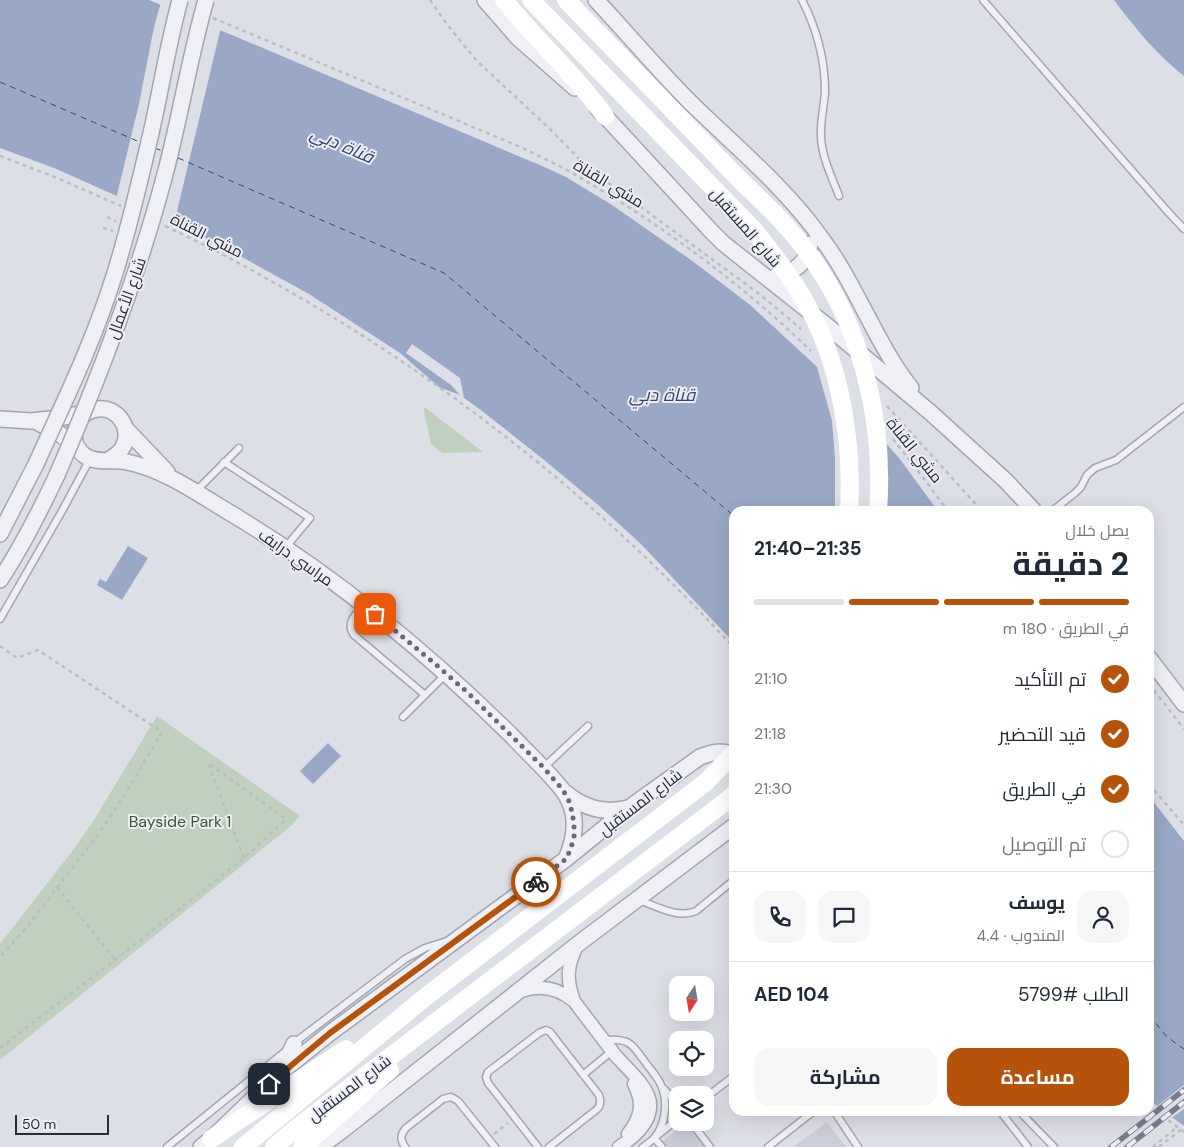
<!DOCTYPE html>
<html lang="ar">
<meta charset="utf-8">
<style>
body{margin:0;font-family:"DM Sans",Cairo,sans-serif;background:#f6f6f7;color:#1f2937;direction:rtl;height:100vh;display:flex;flex-direction:column;font-size:19px;white-space:nowrap}
*{box-sizing:border-box;margin:0}
p{font-size:16px;color:#747a83}
.icon{flex:none;width:28px;height:28px;fill:none;stroke:currentColor;stroke-width:2;stroke-linecap:round;stroke-linejoin:round}
.map{position:relative;flex:1;overflow:hidden;direction:ltr}
.details{position:absolute;left:729px;top:506px;width:425px;height:610px;display:flex;flex-direction:column;background:#fff;border-radius:15px;box-shadow:0 5px 20px #0002;direction:rtl}
.details>*{flex:none}
.needle{width:32px;rotate:192deg}
.buttons{position:absolute;left:669px;top:976px;display:grid;gap:10px}
.buttons a{display:grid;place-items:center;width:45px;height:45px;border-radius:10px;background:#fff;box-shadow:0 5px 20px #0002;font-size:25px}
.scale{position:absolute;left:15px;bottom:12px;width:94px;box-sizing:border-box;padding-left:5px;border:2px solid #272c3c;border-top:0;font-size:14px;line-height:18px;white-space:nowrap;color:#272c3c;-webkit-text-stroke:4px #eceef4;paint-order:stroke}
.pin{position:absolute;display:grid;place-items:center;width:42px;height:42px;color:#fff;margin:-21px;border-radius:10px;box-shadow:0 2px 8px #0006}
.courier{position:absolute;display:grid;place-items:center;width:50px;height:50px;margin:-25px;border:4px solid #b45309;border-radius:50%;background:#fff;color:#222;box-shadow:0 1px 6px #0007}
.overview em{font-style:normal;font-weight:700}
.overview div{display:flex;flex-direction:column-reverse}
.overview{display:flex;align-items:center;justify-content:space-between;height:85px;padding:0 25px}
h1{font-size:32px;font-weight:700;line-height:38px}
.bar{display:grid;grid-template-columns:repeat(4,1fr);gap:8px 5px;align-content:center;height:60px;padding:0 25px}
.bar i{height:6px;border-radius:4px;background:#e0e1e3}
.bar .selected{background:#b45309}
.bar p{grid-column:span 4}
.line{display:flex;align-items:center;gap:12px;padding:0 25px;border-top:1px solid #e0e1e3}
.line div{flex:1}
.round{display:grid;place-items:center;flex:none;width:52px;height:52px;border-radius:15px;background:#f6f6f7}
ol{padding:0 25px;list-style:none}
li{display:flex;align-items:center;gap:15px;height:55px}
li p{margin-inline-start:auto}
li .icon{padding:5px;border-radius:50%;background:#b45309;color:#fff;stroke-width:4}
li:last-child{color:#747a83}
li i{width:28px;height:28px;border:2px solid #e0e1e3;border-radius:50%}
.primary-button{display:flex;gap:10px;margin-top:auto;padding:10px 25px}
.primary-button a{flex:1;height:58px;border-radius:15px;background:#b45309;color:#fff;font-size:20px;font-weight:700;line-height:58px;text-align:center}
.primary-button a+a{background:#f6f6f7;color:#1f2937}
.map>svg:first-child{display:block}
</style>
<div class="map">
<svg width="1184" height="1147" viewBox="0 0 1184 1147">
<rect width="100%" height="100%" fill="#dddfe6"/>
<path fill="#cbced8" d="M686 1122 707 1147H655Z
M827 1122 846 1147H793Z"/>
<path fill="#c0d0be" d="M423 406 483 452 442 453 431 444Z
M157 716 300 816 291 826 0 1060V944L70 854 92 823Z"/>
<path fill="#98a8c5" d="M0 0H149L542 166 566 177 612 205 691 260 749 304 827 376 899 458 938 511H734V643L641 544 597 504 543 459 482 411 460 395 439 387 400 353 309 294 242 257 180 224 54 168 0 148Z
M1114 0H1184V76C1157 55 1135 28 1114 0Z
M128 546 148 558 122 600 97 585 100 579 106 582Z
M328 743 341 756 313 784 300 771Z
M1149 796 1184 841V1126L1149 1100Z"/>
<path fill="#dddfe6" d="M161 2 221 27 174 224 116 199 139 104 154 27Z
M412 344 460 378 464 398 460 395 451 385 406 353Z
M816 363 828 375 886 439 887 456V498L886 511H835V458L832 421Z
M1184 1085V1109L1170 1119 1155 1108Z"/>
<g fill="none" stroke-linecap="round" stroke-linejoin="round">
<path stroke="#33456e" stroke-width="1" stroke-dasharray="6 5" stroke-linecap="butt" d="M0 82 142 143
M155 148 162 151
M178 158 444 273 734 516
M1149 1015 1167 1037 1184 1049"/>
<defs>
<path id="service" d="M802 0C817 29 825 59 825 92 824 107 820 122 821 137 822 158 832 177 839 196
M983 0 1168 212 1184 229
M224 462 310 518 285 548
M196 491 239 448
M1052 511 1075 493 1081 487 1087 475 1095 468 1116 460 1184 407
M363 605C356 615 345 623 354 635L425 695
M0 619 62 511 90 459
M403 717 446 674
M543 768 588 726
M639 900C656 906 678 919 696 911L734 880
M605 1040C632 1038 632 1045 648 1066 653 1072 658 1078 661 1085 668 1101 666 1123 655 1137 652 1141 647 1144 643 1147
M294 1043 405 959 425 948 447 941
M583 1075 612 1051
M664 1089 678 1105
M705 1098 734 1076
M834 1111 858 1147
M1000 1111 1028 1147
M1019 1111 1054 1147
M691 1122 710 1147
M167 1147 287 1050
M405 1147C400 1140 400 1135 406 1128L443 1099 451 1097 458 1101 495 1147
M538 1147 488 1083 486 1077 488 1072 539 1033 546 1030 550 1032 599 1095C601 1101 601 1106 596 1110L549 1147
M662 1147 654 1138 678 1119
M768 1147 814 1111"/>
<path id="minor" d="M521 991C541 984 558 988 574 1001 588 1020 602 1038 616 1056 625 1066 635 1075 642 1085 662 1111 641 1133 619 1147
M574 1001C566 979 567 965 578 944
M628 1134C641 1117 644 1104 634 1084"/>
<path id="tertiary" d="M485 0 518 38 575 88
M596 0C628 34 658 70 691 103 736 147 785 187 822 239 857 286 875 342 911 388
M598 109 605 116 711 231 723 243 825 324 931 413 1006 481 1034 511
M777 275C789 275 801 266 807 256 809 252 809 248 810 244
M0 419 31 421 60 418 88 412
M40 424 56 431 78 448
M126 429 167 472
M109 460C114 456 120 453 123 447 133 428 117 406 97 409 75 412 66 441 84 455 95 464 113 459 127 462 166 470 198 494 232 514 334 575 428 653 513 737 527 752 542 766 555 781 560 787 566 793 569 801 578 820 574 841 566 859
M0 534 36 464
M0 580C22 547 40 511 57 475
M1149 658 1184 704
M566 793C584 808 605 814 628 808
M282 1070 294 1044
M201 1147 211 1139 280 1073 330 1033 566 859 630 807 700 757C713 752 720 750 734 755
M320 1147 344 1129 578 944 734 826"/>
</defs>
<use href="#service" stroke="#a3a6b0" stroke-width="9"/>
<use href="#minor" stroke="#a3a6b0" stroke-width="15"/>
<use href="#tertiary" stroke="#a3a6b0" stroke-width="18"/>
<path stroke="#bbbdc5" stroke-width="2.5" stroke-dasharray="4 4" stroke-linecap="butt" d="M430 0 449 27 477 61 549 128 588 168 762 296 801 329
M213 18 523 148C540 157 557 164 574 174 659 223 740 282 811 351
M0 156 57 178 121 206
M107 217 116 221
M165 226C215 249 263 276 311 304 468 397 611 513 734 648
M103 228 113 231
M887 406 982 511
M893 439 912 463 948 511
M0 646 17 658 38 650 162 732 129 788 102 829 28 926 0 957
M1149 684 1184 729
M1149 784 1184 825
M57 887 115 960
M0 1048 115 960 244 858 286 819 208 763 244 858
M1149 1106 1184 1132
M494 1134 508 1123
M1153 1147 1177 1127"/>
<use href="#service" stroke="#eff0f5" stroke-width="6"/>
<use href="#minor" stroke="#eff0f5" stroke-width="12"/>
<use href="#tertiary" stroke="#eff0f5" stroke-width="15"/>
<path stroke="#fff" stroke-width="18" d="M504 0C536 40 575 74 605 116
M531 0 754 230
M566 0 740 180 775 214
M211 1139 346 1049
M243 1147 428 995 706 782
M274 1147 299 1126 725 802 734 794
M302 1147 390 1070"/>
<defs>
<path id="rail" d="M1111 1147 1184 1090
M1127 1147 1184 1102"/>
</defs>
<use href="#rail" stroke="#777d8f" stroke-width="5.5"/>
<use href="#rail" stroke="#eceef4" stroke-width="4" stroke-dasharray="11" stroke-linecap="butt"/>
<defs>
<path id="tertiary-bridge" d="M36 464C64 402 94 341 114 276 129 229 140 181 151 133 161 89 168 44 180 0
M57 475C99 378 137 279 164 178 180 119 189 59 206 0"/>
</defs>
<use href="#tertiary-bridge" stroke="#a3a6b0" stroke-width="18" stroke-linecap="butt"/>
<path stroke="#bbbdc5" stroke-width="2.5" stroke-dasharray="4 4" stroke-linecap="butt" d="M1159 1147 1184 1127"/>
<use href="#tertiary-bridge" stroke="#eff0f5" stroke-width="15"/>
<path stroke="#fff" stroke-width="18" d="M775 214C785 225 796 236 805 249 861 322 885 420 878 511
M754 230C773 254 792 278 807 305 841 365 853 443 849 511
M706 782 734 753"/>
</g>
<g fill="none" stroke-linecap="round" stroke-linejoin="round">
<path stroke="#676b78" stroke-width="5" stroke-dasharray="0 9" d="M375 614 433 662 467 692 544 768 563 790 569 801 572 812 574 824V836L571 848 566 859 536 882"/>
<path stroke="#b45309" stroke-width="6" d="M269 1084 330 1033 536 882"/>
</g>
<g text-anchor="middle" stroke-width="4" stroke-linejoin="round" paint-order="stroke">
<g font-size="16" fill="#272c3c" stroke="#eceef4">
<text transform="translate(609 183) rotate(31)" y="6">مشي القناة</text>
<text transform="translate(746 227) rotate(49)" y="6">شارع المستقبل</text>
<text transform="translate(207 235) rotate(27)" y="6">مشي القناة</text>
<text transform="translate(126 298) rotate(-70)" y="6">شارع الأعمال</text>
<text transform="translate(915 450) rotate(51)" y="6">مشي القناة</text>
<text transform="translate(296 557) rotate(35)" y="6">مراسي درايف</text>
<text transform="translate(640 802) rotate(-37)" y="6">شارع المستقبل</text>
<text transform="translate(349 1088) rotate(-37)" y="6">شارع المستقبل</text>
</g>
<g font-size="16" fill="#375735" stroke="#eceef4">
<text x="180" y="827">Bayside Park 1</text>
</g>
<g font-size="18" font-style="italic" fill="#33456e" stroke="#eceef4">
<text transform="translate(342 145) rotate(23)" y="6">قناة دبي</text>
<text x="662" y="401">قناة دبي</text>
</g>
</g>
</svg>
<div class="buttons">
<a><svg class="needle" viewBox="-14 -14 28 28"><path d="M0-13l5 13h-10z" fill="#e53935"/><path d="M0 13l5-13h-10z" fill="#747a83"/></svg></a>
<a><svg class="icon" aria-label="locate" viewBox="0 0 24 24"><circle cx="12" cy="12" r="6"/><path d="M12 2v4M12 18v4M2 12h4M18 12h4"/></svg></a>
<a><svg class="icon" aria-label="layers" viewBox="0 0 24 24"><path d="M12 4l9 5-9 5-9-5zM3 14l9 5 9-5"/></svg></a>
</div>
<div class="scale">50 m</div>
<div class="pin" style="left:375px;top:614px;background:#ea580c"><svg class="icon" aria-label="bag" viewBox="0 0 24 24"><path d="M5 8h14l-1 12H6zM9 8a3 3 0 0 1 6 0"/></svg></div>
<div class="pin" style="left:269px;top:1084px;background:#1f2937"><svg class="icon" aria-label="home" viewBox="0 0 24 24"><path d="M3 11l9-7 9 7M6 9v11h12V9"/></svg></div>
<div class="courier" style="left:536px;top:882px"><svg class="icon" aria-label="bike" viewBox="0 0 24 24"><circle cx="6" cy="16" r="4"/><circle cx="18" cy="16" r="4"/><path d="M6 16l4-8h5l3 8M10 8l3 8H6M13 5h3"/></svg></div>
<section class="details">
<div class="overview"><div><h1>2 دقيقة</h1><p>يصل خلال</p></div><em>21:35–21:40</em></div>
<div class="bar"><i class="selected"></i><i class="selected"></i><i class="selected"></i><i></i><p>في الطريق · 180 m</p></div>
<ol>
<li><svg class="icon" aria-label="check" viewBox="0 0 24 24"><path d="M5 12l5 5 9-10"/></svg>تم التأكيد<p>21:10</p></li>
<li><svg class="icon" aria-label="check" viewBox="0 0 24 24"><path d="M5 12l5 5 9-10"/></svg>قيد التحضير<p>21:18</p></li>
<li><svg class="icon" aria-label="check" viewBox="0 0 24 24"><path d="M5 12l5 5 9-10"/></svg>في الطريق<p>21:30</p></li>
<li><i></i>تم التوصيل</li>
</ol>
<div class="line" style="height:90px"><a class="round"><svg class="icon" aria-label="person" viewBox="0 0 24 24"><circle cx="12" cy="8" r="4"/><path d="M4 21q1-7 8-7t8 7"/></svg></a><div><b>يوسف</b><p>المندوب · 4.4</p></div><a class="round"><svg class="icon" aria-label="chat" viewBox="0 0 24 24"><path d="M4 5h16v11H9l-5 4z"/></svg></a><a class="round"><svg class="icon" aria-label="phone" viewBox="0 0 24 24"><path d="M5 4h4l2 5-3 2q2 4 5 5l2-3 5 2v4C11 20 4 13 5 4z"/></svg></a></div>
<div class="line" style="height:65px"><div>الطلب #5799</div><b>AED 104</b></div>
<div class="primary-button"><a>مساعدة</a><a>مشاركة</a></div>
</section>
</div>
